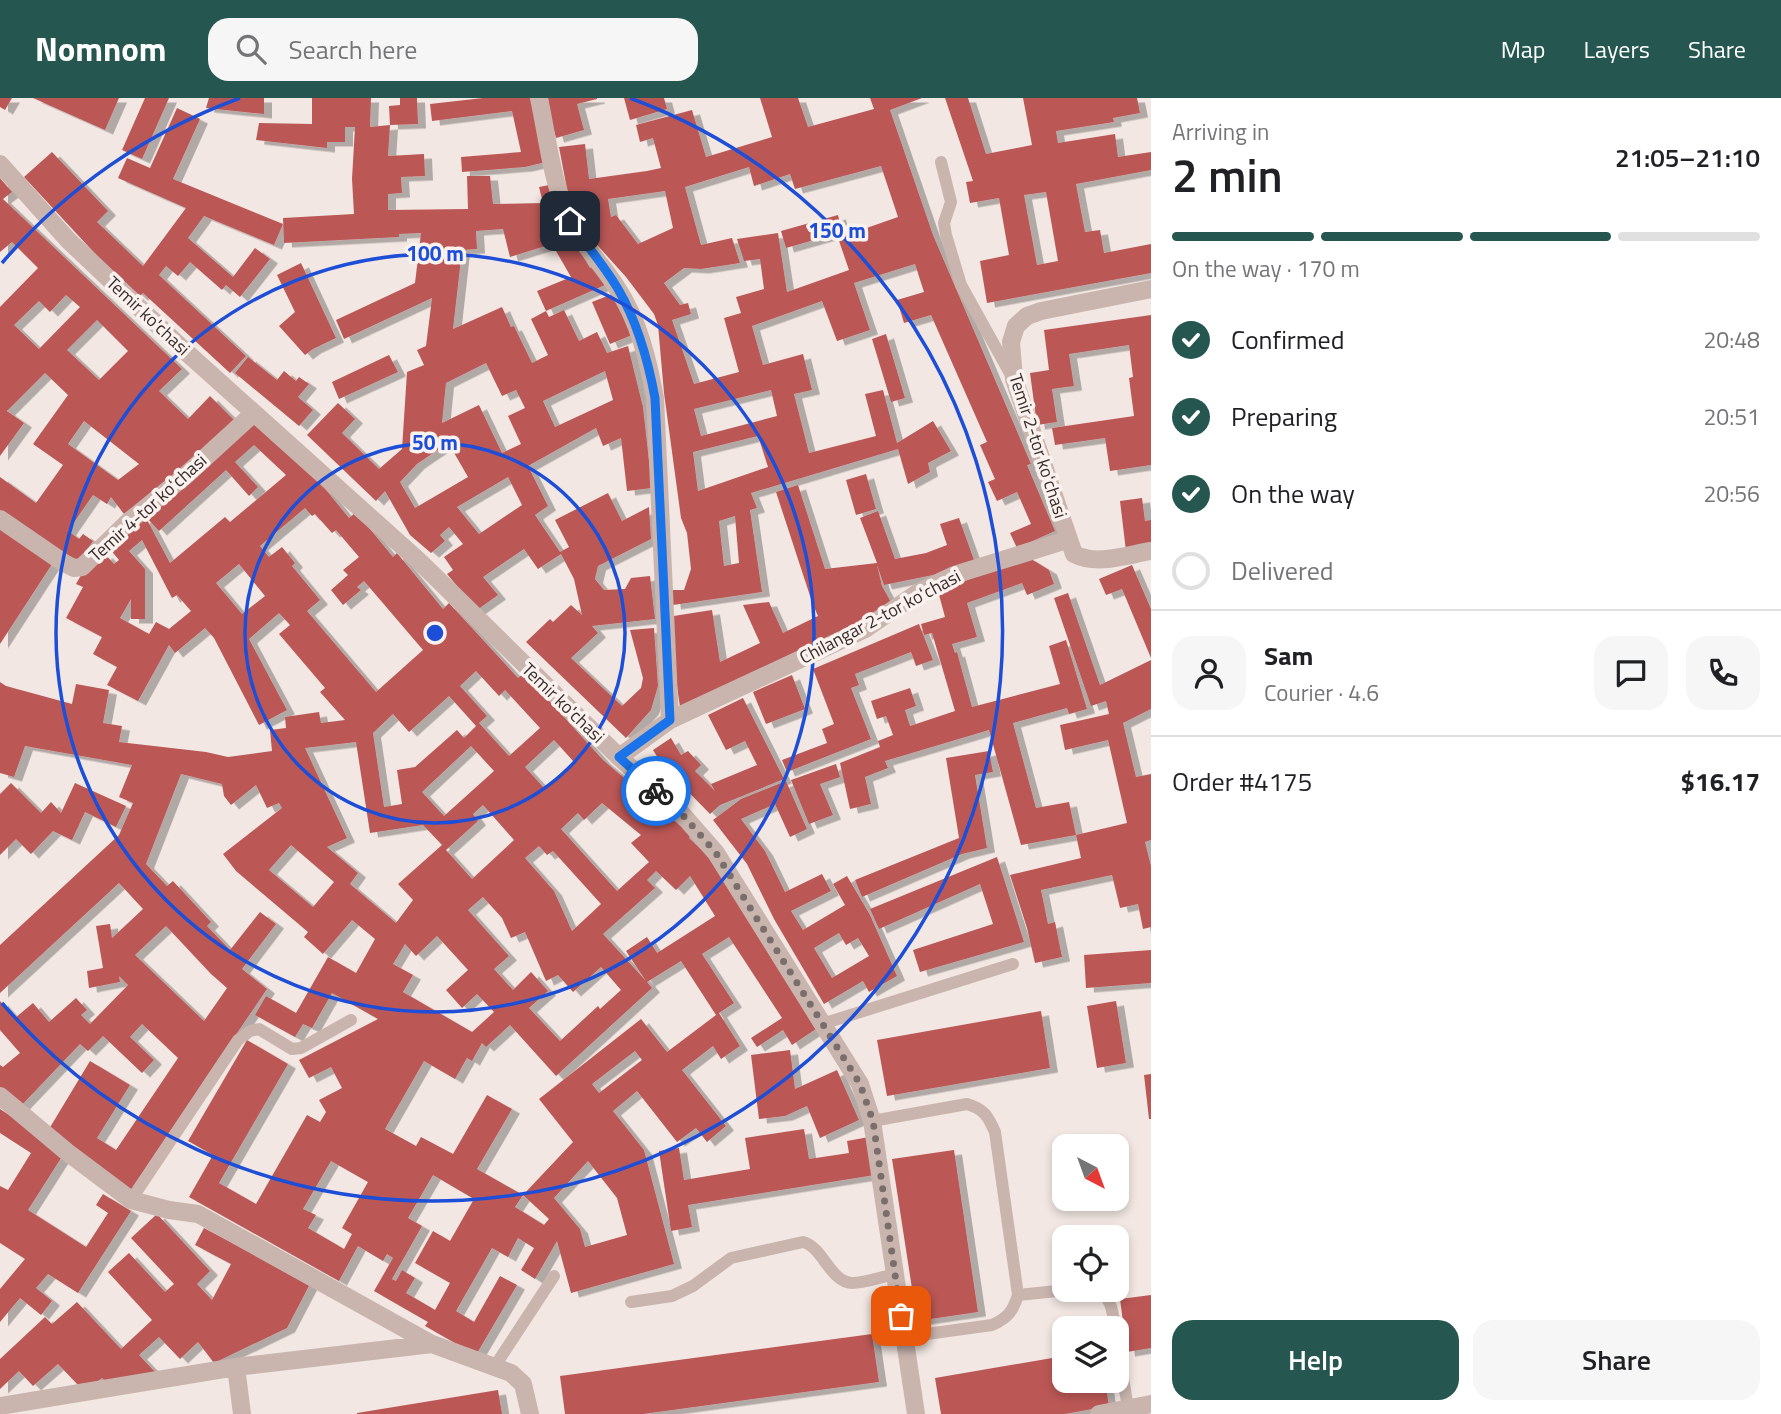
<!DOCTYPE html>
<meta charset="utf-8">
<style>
body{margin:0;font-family:"Titillium Web",sans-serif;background:#f6f6f6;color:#202124;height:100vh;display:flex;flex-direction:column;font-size:26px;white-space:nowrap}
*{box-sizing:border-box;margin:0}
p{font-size:23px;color:#757577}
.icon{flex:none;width:38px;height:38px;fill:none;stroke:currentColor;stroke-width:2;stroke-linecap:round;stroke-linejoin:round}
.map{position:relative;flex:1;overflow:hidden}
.drawer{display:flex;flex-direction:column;background:#fff;width:630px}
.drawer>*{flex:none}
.needle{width:46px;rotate:139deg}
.tools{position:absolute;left:1052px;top:1036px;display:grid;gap:14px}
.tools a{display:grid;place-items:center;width:77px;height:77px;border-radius:14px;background:#fff;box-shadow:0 4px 10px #0003;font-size:35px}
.pin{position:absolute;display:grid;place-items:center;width:60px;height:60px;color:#fff;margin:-30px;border-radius:14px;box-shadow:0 4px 10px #0006}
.courier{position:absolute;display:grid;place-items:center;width:70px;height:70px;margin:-35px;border:5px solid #1a73e8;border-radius:50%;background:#fff;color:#222;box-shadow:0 2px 9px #0007}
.summary em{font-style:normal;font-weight:600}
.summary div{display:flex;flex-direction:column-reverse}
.summary{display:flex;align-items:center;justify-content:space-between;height:119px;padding:0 21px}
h1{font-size:46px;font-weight:600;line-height:52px}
.bar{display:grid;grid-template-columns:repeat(4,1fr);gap:10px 7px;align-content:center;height:84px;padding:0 21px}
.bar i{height:9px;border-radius:5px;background:#e0e0e0}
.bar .current{background:#25564f}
.bar p{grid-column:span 4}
.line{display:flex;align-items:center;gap:18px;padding:0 21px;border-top:2px solid #e0e0e0}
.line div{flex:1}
.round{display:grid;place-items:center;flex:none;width:74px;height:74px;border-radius:21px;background:#f6f6f6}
ol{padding:0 21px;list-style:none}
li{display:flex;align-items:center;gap:21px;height:77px}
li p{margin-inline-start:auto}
li .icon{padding:7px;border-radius:50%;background:#25564f;color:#fff;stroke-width:4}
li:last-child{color:#757577}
li i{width:38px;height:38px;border:4px solid #e0e0e0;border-radius:50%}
.action{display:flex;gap:14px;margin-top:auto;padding:14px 21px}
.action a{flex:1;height:80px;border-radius:21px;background:#25564f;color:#fff;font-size:28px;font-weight:600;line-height:80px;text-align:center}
.action a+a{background:#f6f6f6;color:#202124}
header{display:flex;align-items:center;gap:42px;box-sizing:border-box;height:98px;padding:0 35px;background:#25564f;color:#fff}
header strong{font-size:33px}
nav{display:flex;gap:38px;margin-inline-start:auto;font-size:24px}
.search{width:490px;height:63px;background:#f6f6f6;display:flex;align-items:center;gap:18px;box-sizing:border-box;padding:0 24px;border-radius:21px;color:#757577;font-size:26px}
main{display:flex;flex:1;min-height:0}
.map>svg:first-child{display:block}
</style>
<header>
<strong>Nomnom</strong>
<div class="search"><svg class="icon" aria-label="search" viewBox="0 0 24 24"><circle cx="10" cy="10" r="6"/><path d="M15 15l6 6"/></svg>Search here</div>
<nav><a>Map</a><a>Layers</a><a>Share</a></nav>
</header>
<main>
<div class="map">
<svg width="1151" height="1316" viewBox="0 0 1151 1316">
<defs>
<filter id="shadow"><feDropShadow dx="8" dy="4.5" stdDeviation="0" flood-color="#0004"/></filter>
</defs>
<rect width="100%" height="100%" fill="#f2e7e2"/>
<path fill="#bb5857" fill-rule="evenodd" filter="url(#shadow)" d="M0 0H12L5 12 0 9Z
M33 0H119L105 32Z
M145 0H169L142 61 122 52Z
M209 0H264V16L206 10Z
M312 0H371L370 29 390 27 389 8 400 7V0H417L418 26 390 27 388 58 424 56 425 78 401 79 402 95 388 96V112L468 111 467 78H490L493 106 543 105 539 89 554 86 563 124 590 170 596 167 605 187 546 213 537 193 571 179 552 146 510 159 503 131 476 133 477 151 462 152 453 231 502 209 511 229 514 228 532 265 548 257 531 221 546 213 549 219 564 212 579 243 597 234 607 255 628 248 643 309 652 390 627 393 621 340 603 348 596 330 528 368 548 408 535 417 560 454 569 449 555 422 608 395 622 423 649 409 651 441 598 468 595 481 604 492 625 491 631 480 650 478 655 521 592 528 598 535 571 560 622 608 641 590 643 580 630 532 654 530 658 588 651 612 626 640 526 544 550 521 553 524 571 507 582 517 574 481 561 456 538 471 524 451 483 479 498 497 477 512 447 476 453 472 444 459 463 446 449 429 440 437 445 443 431 455 410 437 385 393 376 403 307 337 338 305 355 321 342 335 379 371 402 351 407 274 424 267 417 252 426 248 432 200 344 241 336 222 415 185 421 135 399 136V139L284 145 283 120 354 116 352 81 355 29H345V44H327V50L256 42 259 25 312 26ZM486 265 502 298 516 292 525 310 508 318 521 346 502 355 479 307 442 325 446 285ZM605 273 613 302 555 329 543 303ZM451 343 455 352 453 353 468 379 415 410 400 384 417 366ZM508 379 522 407 479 436 457 409Z
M483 0H532L546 64 525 69 462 74 461 59 521 54 512 13 432 23 430 6Z
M545 0H597V1L577 6 584 32 556 40Z
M624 0H664L667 11 630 22Z
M760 0H798L808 29 874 11 870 0H922L890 12 933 137 1031 366 1027 367 1055 433 1017 450 1010 435 1031 426 1017 394 997 403 988 384 995 381 980 347 987 344 931 217 904 225 897 202 924 194 915 166 854 185 870 232 837 243 822 203 752 228 763 267 803 256 812 292 794 296 809 355 876 338 865 296 883 292 897 345 933 323 951 353 928 365 930 374 908 386 898 351 751 395 757 410 750 412 762 494 673 507 671 492H684L691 471 687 435 681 420 664 295 658 227 654 216 626 179 580 128 570 107 559 49 585 46 589 81 647 73 661 70 653 40 640 44 636 27 692 12 706 59 772 39ZM881 68 898 119 838 140 849 172 787 194 778 135 737 141 744 163 760 161 764 191 736 199 741 215 724 220 739 274 694 286 672 222 691 216 688 205 680 207 664 185 684 170 701 171 740 165 732 140 701 147 685 89 749 69 754 88 790 76 795 91ZM665 93 673 130 638 146 616 117 611 119 608 101ZM771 292 777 318 701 338 694 311ZM758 338 768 369 698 393 693 354ZM735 418 739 465 724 468 719 423Z
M945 0H968L986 56 1032 47 1023 0H1137L1140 15 1113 20 1114 24 1056 33 1058 45 1115 36 1118 59 1151 54V72L1076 86 1085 134 1100 132 1104 155 1151 146V175L987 205 980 163 1009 157 999 100 970 105 966 84 973 83ZM1046 94 1058 163 1037 167 1024 97Z
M177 10 200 21 173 81 283 126 274 147 204 118 188 140 233 179 255 150 270 161 240 199 226 187 222 192 190 164 178 178 166 168 159 177 246 258 230 275 143 195 140 198 100 161 24 79 52 54 108 113 97 124 143 168 186 110 118 80 127 60 150 70Z
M0 80 12 94 3 101 182 271 159 293 188 321 210 298 235 323 185 375 124 416 111 399 107 406 93 397 68 433 79 441 83 436 93 443 76 467 0 415V379L36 405 63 367 33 346 68 297 45 275 7 313 24 325 0 358V209L38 170 12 144 0 154ZM66 197 80 209 39 251 14 227 39 203 50 214ZM97 222 128 253 99 282 67 252ZM84 323 139 366 118 382 68 346Z
M838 117 842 134 786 150 781 133Z
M301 165 336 240 313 251 305 257 279 228 295 214 277 177Z
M615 195 632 237 610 246 592 204Z
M1151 217V367L1110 373 1105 340 1055 347 1052 330 1134 318 1129 280 1133 279 1129 247 1069 256 1074 288 1052 291 1057 324 1037 327 1030 275 1049 272 1044 232Z
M886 236 905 300 891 304 872 241Z
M389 257 398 274 339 301 332 284Z
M248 259 277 282 284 273 296 283 299 279 309 286 298 299 313 312 299 328 235 275Z
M254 322 313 376 349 420 356 414 393 459 397 455 443 511 449 505 518 580 524 575 603 662 691 737 689 740 708 758 819 929 792 947 783 932 757 949 751 940 782 920 729 839 702 856 734 905 719 915 740 948 721 961 713 948 682 972 726 1028 707 1044 696 1030 677 1044 637 993 613 1013 644 1052 674 1166 571 1195 557 1143 535 1181 521 1172 534 1150 518 1140 508 1159 492 1150 456 1213 474 1224 500 1178 517 1187 476 1257 425 1228 428 1224 374 1193 393 1160 387 1156 383 1163 358 1148 339 1183 189 1099 213 1057 188 1043 247 942 288 966 219 1085 256 1106 307 1017 320 1024 326 1014 319 1002 342 990 331 969 309 980 299 962 378 921 332 895 312 930 303 926 295 939 255 917 266 898 296 915 328 859 356 875 375 841 352 822 323 856 304 839 308 834 236 773 223 756 282 710 279 705 267 710 256 687 231 707 224 698 222 686 181 676 146 766 167 788 173 783 211 824 207 828 230 852 260 814 276 826 242 871 267 891 130 1093 49 1031 90 963 130 987 97 1040 116 1052 178 960 142 926 130 939 154 962 142 975 103 938 88 953 80 946 19 1010 0 994V967L3 969 20 955 0 932V903L15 920 33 905 49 924 76 900 87 912 81 917 90 926 128 887 119 878 120 884 89 890 87 873 103 870 96 828 110 826 112 840 143 811 119 785 0 895V847L119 737 133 705 119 699 132 667 25 648 14 679 0 675V584L6 588 72 606 76 586 109 592 103 625 122 628 119 644 206 654 228 659 272 653 270 632 286 630 285 619 319 614 321 625 345 622 320 594 325 590 279 536 290 527 279 515 249 541 287 612 259 627 214 540 205 530 175 555 169 547 138 603 107 587 117 569 93 556 102 539 66 520 83 489 76 486 88 465 105 456 114 466 119 462 109 450 145 418 170 465 225 419 230 424 286 377 254 347 235 364 258 389 249 398 226 372 159 433 146 419ZM305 410 312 418 315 416 332 435 336 432 359 459 343 472 348 477 331 492 343 507 361 492 357 489 364 483 423 552 376 594 307 513 320 502 292 468 295 465 282 449 269 459 260 448ZM142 442 172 500 177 497 191 513 169 531 156 524 149 536 120 520 131 501V521H145V471L129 453ZM239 466 265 498 242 516 216 485ZM476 573 499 598 505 592 540 630 509 658 479 625 487 618 460 588ZM449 598 476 628 464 640 457 632 415 669 397 672 402 706 384 709 373 635 393 616 409 634ZM554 642 574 664 545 691 525 669ZM356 644 370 735 423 727 442 747 398 786 413 802 396 825 350 786 358 775 327 749 347 740 305 650ZM471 648 494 673 444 718 422 694ZM602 705 641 737 631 745 649 764 617 793 561 731 578 715 584 722ZM483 707 514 742 472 781 446 752 478 723 473 716ZM291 747 334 784 313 809 269 772ZM539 748 547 757 553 753 601 806 572 833 554 793 525 760ZM656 773 676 792 690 778 715 818 657 855 647 839 626 853 646 883 603 836 655 790 647 782ZM483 799 502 820 511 840 525 834 546 883 558 877 573 894 601 869 621 892 600 911 598 908 560 943 529 910 548 893 531 874 513 892 494 871 509 858 468 812ZM166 828 211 876 227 890 204 923 135 857ZM437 838 468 872 446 892 462 910 477 896 494 914 472 934 403 894 413 877 393 866 405 846 416 858ZM681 863 716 917 667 954 641 921 539 1001 573 1044 523 1097 549 1121 544 1127 515 1109 523 1097 477 1071 512 1011 487 997 453 1056 421 1039 416 1048 385 1031 424 963 455 981 467 960 472 963 482 945 486 949 510 927 556 978 652 890 647 884ZM635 953 642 962 599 995 592 986ZM331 1063 368 1084 342 1130 352 1136 344 1151 308 1130 316 1117 303 1111ZM588 1063 617 1100 627 1137 585 1149 580 1131 554 1100ZM433 1077 474 1101 450 1143 433 1133 415 1165 450 1185 435 1212 406 1195 415 1180 402 1172 396 1183 392 1181 422 1128 408 1120Z
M866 376 876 411 856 417 846 382Z
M798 387 825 471 877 465 860 420 878 413 895 461 926 455 947 447 940 426 959 420 974 462 933 477 884 487 877 467 882 488 892 506 829 540 680 609 667 519 712 512 720 564 760 545 743 507 769 504 783 535 818 518 813 507 776 394Z
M1142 400 1145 423 1151 422V450L1126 453 1120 403Z
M0 424 56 460 0 546Z
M1028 459 1049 472 1054 486 1027 497 1022 485 967 505 977 539 952 546 955 555 957 554 972 609 1060 586 1049 548 1066 542 1087 611 1069 616 1067 610 1013 625 1036 710 1069 704 1076 737 1021 747 989 632 885 663 888 670 865 679 871 706 850 711 840 665 880 649 878 643 893 637 886 618 877 621 871 603 910 590 916 608 905 612 910 628 955 613 932 535 924 537 921 526 945 519 938 493Z
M1132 467 1151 511V560L1122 491 1106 497 1099 481Z
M1068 495 1100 587 1151 562V611L1123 625 1136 679 1151 676V742L1145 744 1151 768V829L1143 831 1138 806 1120 810 1112 777 1041 792 1048 826 1055 824 1062 859 1035 865 1027 830 1010 777 1081 760 1076 737 1127 725 1108 642 1065 652 1060 627 1109 616 1106 603 1091 608 1054 500Z
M919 526 933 562 916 568 911 554 855 576 859 587 851 590 871 641 787 674 782 662 827 645 822 631 834 626 813 571Z
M792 577 805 611 766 626 753 594Z
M743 600 784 681 720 707 710 716 663 668 653 652 671 640 681 657 688 653 701 667 695 673 715 693 711 686 757 667 745 643 726 652 708 617Z
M989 653 993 674 975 677 987 750 962 756 862 799 855 782 959 740 946 660Z
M836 666 840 679 820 686 833 717 809 726 791 682Z
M786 683 807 731 790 739 775 706 741 721 765 753 785 794 822 776 831 793 791 813 803 832 845 807 833 786 847 778 870 817 897 878 869 894 863 883 824 906 774 821 747 766 713 722 741 701ZM839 835 846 847 858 840 869 858 832 880 814 850Z
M11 685 41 715 51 704 61 715 75 685 126 708 116 729 85 714 72 742 53 733 31 756 16 741 0 757V696Z
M997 759 1024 844 920 874 913 852 993 826 980 786 879 831 870 811Z
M1151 852V885L1086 890 1084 857Z
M1116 903 1126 965 1097 970 1087 908Z
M1041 913 1050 970 887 998 877 942Z
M790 952 795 991 837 972 859 1022 820 1040 807 1008 785 1018 759 1021 751 957Z
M1151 976V1021H1149L1144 977Z
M0 1011 49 1043 63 1057 28 1112 86 1149 108 1115 96 1107 103 1096 131 1113 78 1195 48 1176 36 1190 52 1203 41 1217 20 1200 0 1224V1191L25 1161 0 1145V1088L8 1092 31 1055 0 1035Z
M804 1031 809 1061 849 1055 847 1043 869 1039 875 1077 688 1107 692 1129 671 1133 659 1053 679 1050 684 1082 750 1071 745 1040Z
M954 1052 978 1214 917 1223 892 1061Z
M157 1116 210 1173 197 1186 212 1202 231 1166 195 1147 204 1130 310 1186 287 1230 214 1265 198 1244 180 1261 159 1239 139 1257 157 1276 109 1287 102 1280 97 1284 78 1287 58 1266 33 1288 19 1273 0 1291V1261L45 1219 52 1226 77 1204 121 1251 152 1222 108 1174 129 1155 165 1194 174 1186 131 1140Z
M1151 1197V1250L1127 1254 1120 1201Z
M872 1236 879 1284 643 1316H565L560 1278Z
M1064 1258V1283H1105L1109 1308 1065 1316H941L935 1280Z
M498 1292 502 1316H357V1315Z"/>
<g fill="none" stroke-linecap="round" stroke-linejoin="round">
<path stroke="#c9b5ae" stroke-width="12" d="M941 64 951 104 944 125 946 137 961 187 1011 277
M822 926 1013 866
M872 1023 967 1006C984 1011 988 1018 995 1034L1018 1197C1013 1213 1008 1220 992 1227L905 1239
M131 1102 238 942 250 933 259 931 292 951 301 950 351 922
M1097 1192C1112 1200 1113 1215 1115 1230
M1018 1197 1067 1192
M631 1204 672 1198 693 1188 731 1160 803 1144C823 1149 830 1184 852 1185 865 1185 881 1179 895 1176
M1116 1238 1128 1310
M495 1268 554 1178"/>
<path stroke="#c9b5ae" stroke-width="18" d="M539 0C547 37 553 92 571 124 583 148 603 167 617 190 639 223 648 262 655 300L670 622
M0 66 68 142 185 253 420 464 619 659 681 715 716 755 860 986 872 1023 916 1316
M1151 191 1041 213 1027 218 1016 228 1011 244 1014 281 1074 456C1097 468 1126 457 1151 453
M0 421 64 465 74 470 82 469 128 424 185 378 254 315
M619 659 670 622 865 531 919 494 954 477 1067 442
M0 998 67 1054 131 1102 169 1112 198 1116 432 1246 511 1275 523 1286 530 1316
M236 1269 242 1316
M0 1308 236 1269 432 1246
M1099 1316 1151 1306"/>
</g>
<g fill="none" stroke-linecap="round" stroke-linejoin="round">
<path stroke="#7a6e6c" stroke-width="7" stroke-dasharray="0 12.6" d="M656 693 681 715 716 755 860 986 873 1023 901 1218"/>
<path stroke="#1a73e8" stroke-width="9" d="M570 123C585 146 604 167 618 191 638 225 648 262 655 300L670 622 619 659 656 693"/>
</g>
<g fill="none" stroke="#1d4ed8" stroke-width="3.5">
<circle cx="435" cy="535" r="190"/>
<circle cx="435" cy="535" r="379"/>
<path d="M2 165A569 569 0 0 1 240 0M630 0A569 569 0 1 1 2 905"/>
</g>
<g text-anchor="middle" stroke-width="7" stroke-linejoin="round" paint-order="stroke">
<g font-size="18" fill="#392d2c" stroke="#f9f2ee">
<text transform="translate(148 218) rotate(43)" y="6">Temir ko'chasi</text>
<text transform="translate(1038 348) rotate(72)" y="6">Temir 2-tor koʻchasi</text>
<text transform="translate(148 410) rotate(-42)" y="6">Temir 4-tor koʻchasi</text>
<text transform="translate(880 519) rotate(-28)" y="6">Chilangar 2-tor koʻchasi</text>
<text transform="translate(563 605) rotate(44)" y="6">Temir ko'chasi</text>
</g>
</g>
<circle cx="435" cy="535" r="10" fill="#1d4ed8" stroke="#f9f2ee" stroke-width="3.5"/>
<g font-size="21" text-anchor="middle" font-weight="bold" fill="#1d4ed8" stroke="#f9f2ee" stroke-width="7" stroke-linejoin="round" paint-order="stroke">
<text x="837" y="140">150 m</text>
<text x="435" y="163">100 m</text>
<text x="435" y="352">50 m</text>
</g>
</svg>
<div class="tools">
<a><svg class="needle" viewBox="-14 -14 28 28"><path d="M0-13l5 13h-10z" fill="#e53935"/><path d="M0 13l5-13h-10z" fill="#757577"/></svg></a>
<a><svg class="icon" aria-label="locate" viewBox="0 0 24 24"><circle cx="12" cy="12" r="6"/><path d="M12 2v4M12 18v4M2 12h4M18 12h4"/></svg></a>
<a><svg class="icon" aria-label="layers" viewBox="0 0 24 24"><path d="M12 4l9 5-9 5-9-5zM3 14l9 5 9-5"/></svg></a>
</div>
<div class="pin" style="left:901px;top:1218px;background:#ea580c"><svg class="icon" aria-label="bag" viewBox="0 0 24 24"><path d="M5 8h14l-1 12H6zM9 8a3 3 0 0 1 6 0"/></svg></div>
<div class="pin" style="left:570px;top:123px;background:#1f2937"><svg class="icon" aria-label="home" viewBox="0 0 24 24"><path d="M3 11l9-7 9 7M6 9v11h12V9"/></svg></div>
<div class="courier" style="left:656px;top:693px"><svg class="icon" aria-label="bike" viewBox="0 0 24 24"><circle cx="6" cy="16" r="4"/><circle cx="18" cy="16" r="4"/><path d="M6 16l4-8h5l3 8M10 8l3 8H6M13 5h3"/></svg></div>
</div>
<section class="drawer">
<div class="summary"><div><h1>2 min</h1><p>Arriving in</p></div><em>21:05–21:10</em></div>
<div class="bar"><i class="current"></i><i class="current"></i><i class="current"></i><i></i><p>On the way · 170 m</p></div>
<ol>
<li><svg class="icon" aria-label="check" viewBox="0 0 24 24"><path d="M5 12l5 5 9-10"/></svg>Confirmed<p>20:48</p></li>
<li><svg class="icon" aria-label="check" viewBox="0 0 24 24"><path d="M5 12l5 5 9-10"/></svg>Preparing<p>20:51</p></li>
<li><svg class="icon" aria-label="check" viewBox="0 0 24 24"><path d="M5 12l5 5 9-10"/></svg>On the way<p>20:56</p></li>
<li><i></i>Delivered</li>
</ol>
<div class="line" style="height:126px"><a class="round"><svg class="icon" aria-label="person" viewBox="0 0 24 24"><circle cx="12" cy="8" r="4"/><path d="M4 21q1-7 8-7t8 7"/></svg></a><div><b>Sam</b><p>Courier · 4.6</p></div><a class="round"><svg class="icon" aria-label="chat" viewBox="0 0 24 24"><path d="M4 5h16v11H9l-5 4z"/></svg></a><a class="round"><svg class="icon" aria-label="phone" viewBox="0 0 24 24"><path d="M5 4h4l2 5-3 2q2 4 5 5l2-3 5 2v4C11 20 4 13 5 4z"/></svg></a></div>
<div class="line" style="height:91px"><div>Order #4175</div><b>$16.17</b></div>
<div class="action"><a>Help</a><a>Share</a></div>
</section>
</main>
